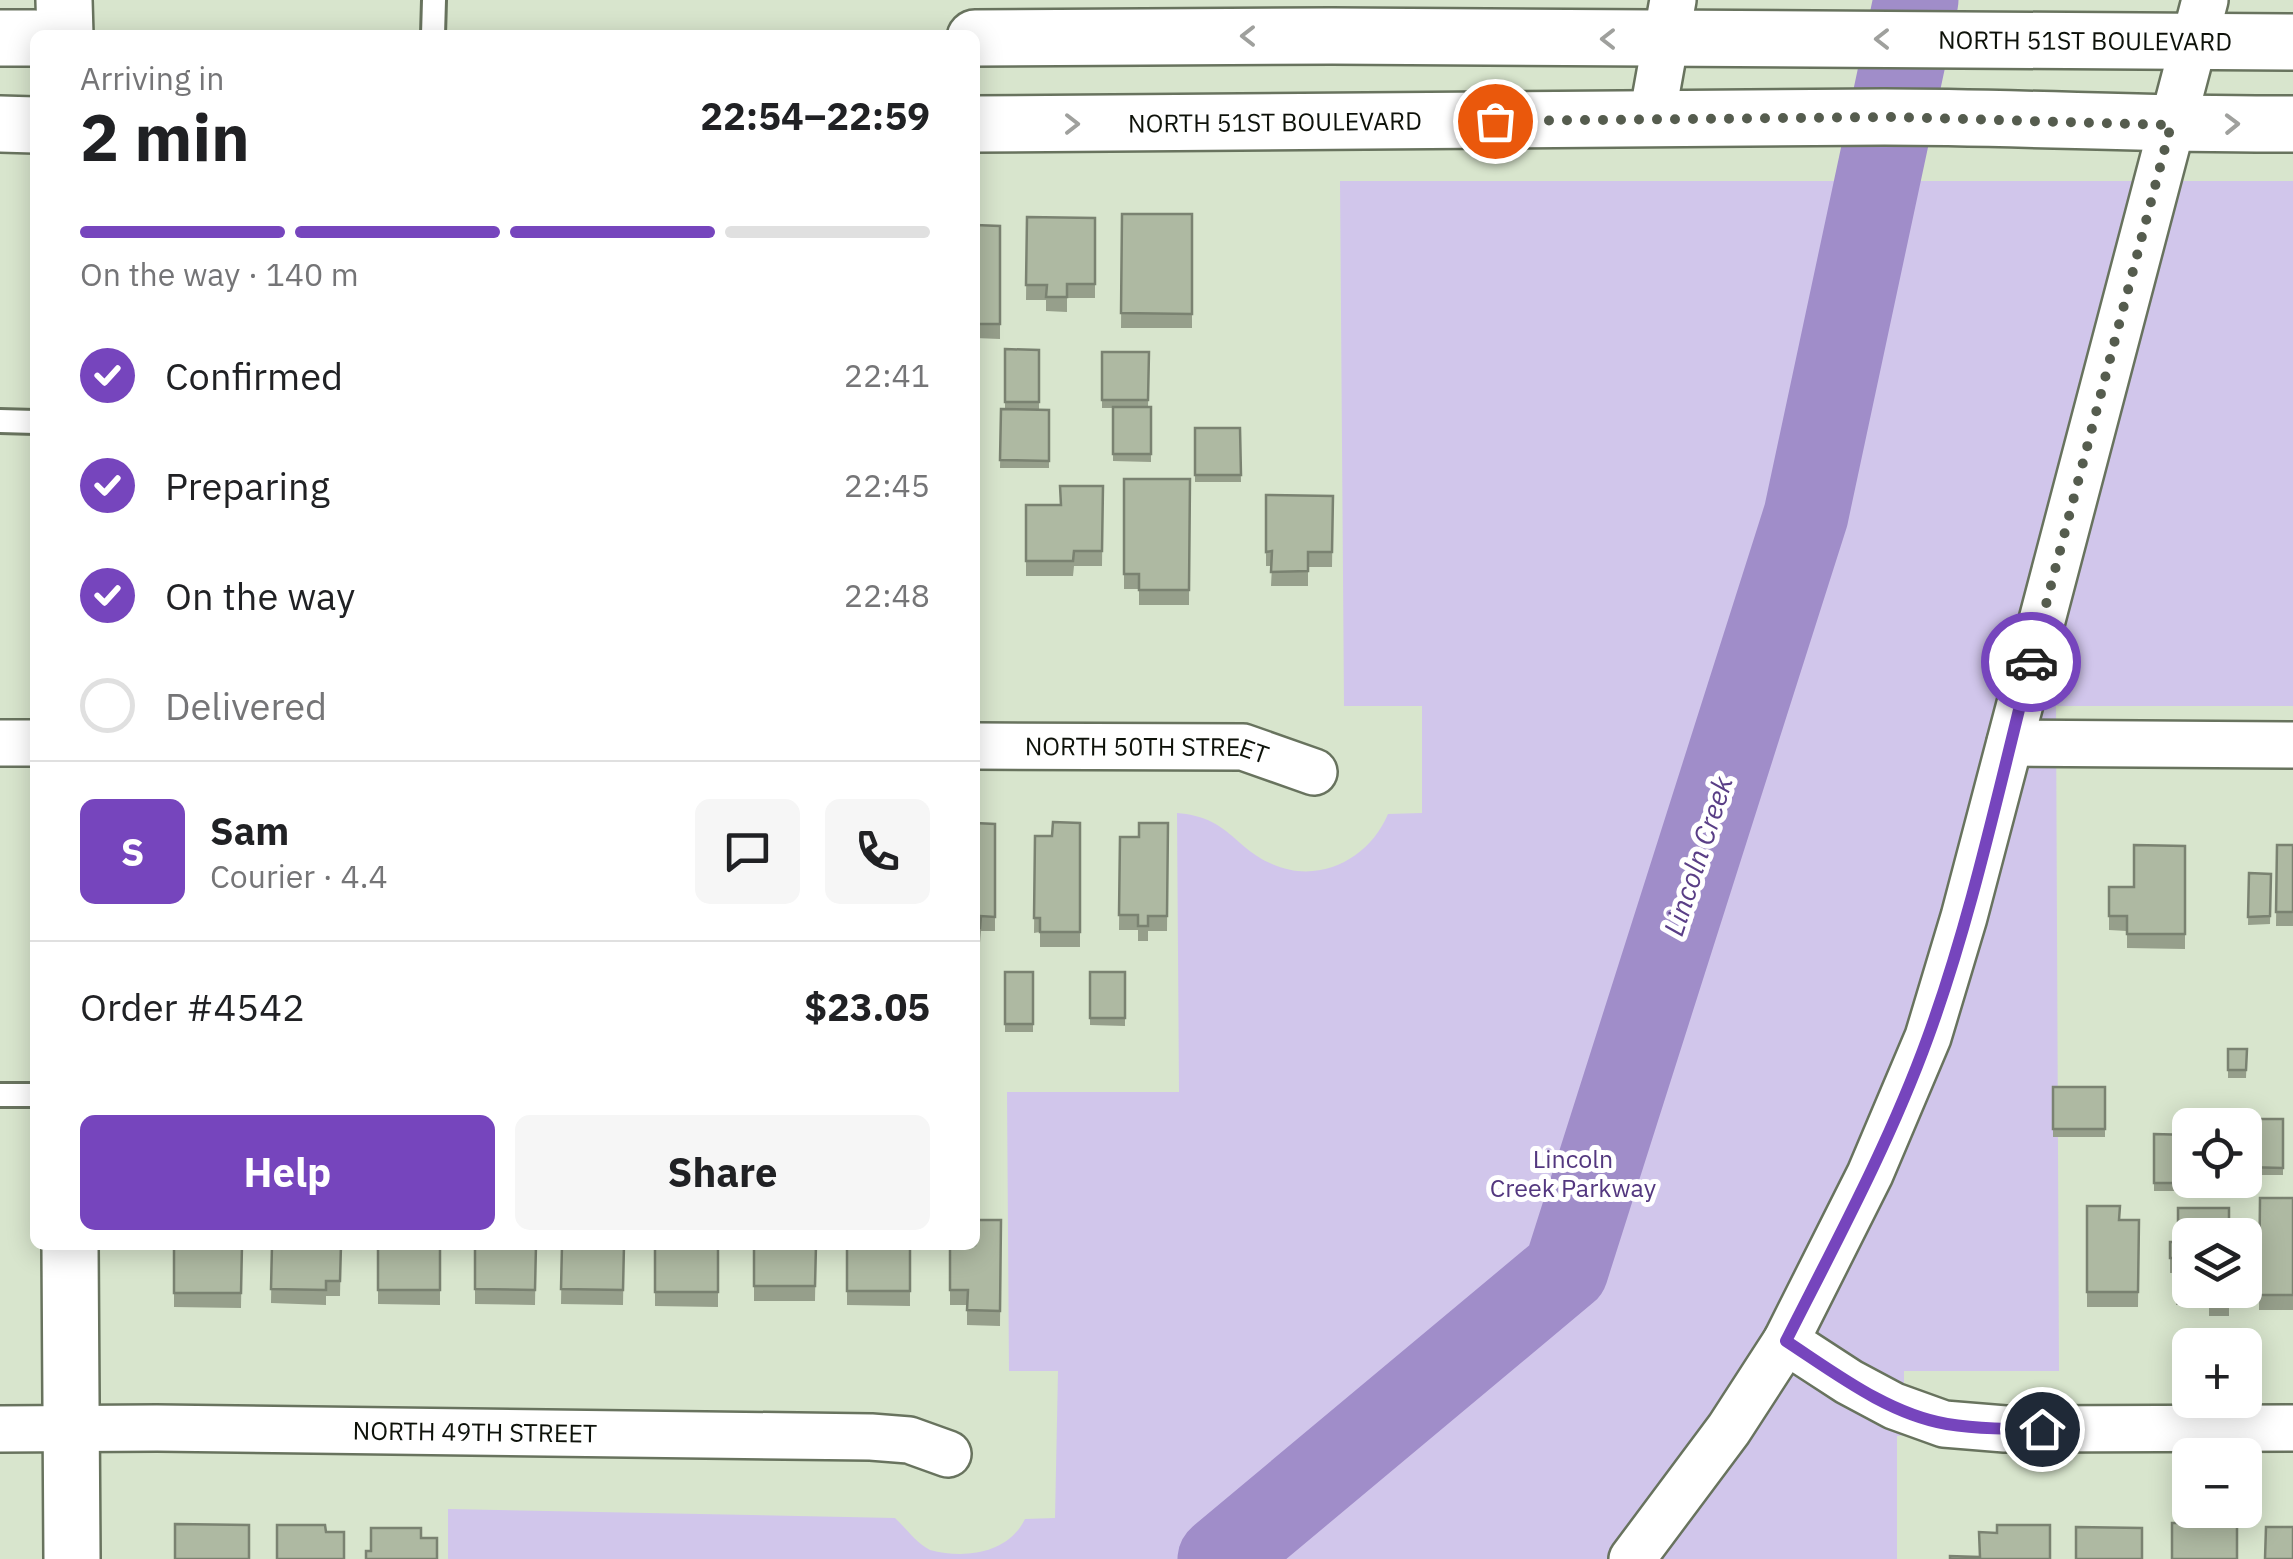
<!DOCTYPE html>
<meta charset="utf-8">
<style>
body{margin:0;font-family:"IBM Plex Sans",sans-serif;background:#f6f6f6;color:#202124;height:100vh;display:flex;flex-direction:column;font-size:38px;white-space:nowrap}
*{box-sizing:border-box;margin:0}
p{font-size:32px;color:#757577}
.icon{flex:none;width:55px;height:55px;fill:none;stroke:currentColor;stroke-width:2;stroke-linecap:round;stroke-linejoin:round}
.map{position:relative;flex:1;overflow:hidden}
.side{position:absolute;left:30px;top:30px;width:950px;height:1220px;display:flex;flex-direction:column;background:#fff;border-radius:15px;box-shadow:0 5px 25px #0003}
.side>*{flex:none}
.fabs{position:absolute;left:2172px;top:1108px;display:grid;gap:20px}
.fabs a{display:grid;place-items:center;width:90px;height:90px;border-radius:15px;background:#fff;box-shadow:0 5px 25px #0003;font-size:50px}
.pin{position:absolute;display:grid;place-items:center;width:85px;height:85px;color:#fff;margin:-42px;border:5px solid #fff;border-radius:50%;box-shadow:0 2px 10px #0007}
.courier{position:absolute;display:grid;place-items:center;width:100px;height:100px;margin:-50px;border:8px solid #7645bd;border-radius:50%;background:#fff;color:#222;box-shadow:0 2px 12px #0007}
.head em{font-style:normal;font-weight:700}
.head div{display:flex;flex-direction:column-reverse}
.head{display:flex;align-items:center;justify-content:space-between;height:170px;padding:0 50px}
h1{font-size:65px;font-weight:700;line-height:75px}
.bar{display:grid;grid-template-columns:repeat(4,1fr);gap:15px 10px;align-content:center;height:120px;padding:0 50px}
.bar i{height:12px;border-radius:8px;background:#e0e0e0}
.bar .selected{background:#7645bd}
.bar p{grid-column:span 4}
.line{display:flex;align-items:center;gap:25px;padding:0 50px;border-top:2px solid #e0e0e0}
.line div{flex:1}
.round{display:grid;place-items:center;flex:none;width:105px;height:105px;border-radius:15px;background:#f6f6f6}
ol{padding:0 50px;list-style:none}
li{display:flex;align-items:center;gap:30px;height:110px}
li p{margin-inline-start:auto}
li .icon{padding:10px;border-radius:50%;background:#7645bd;color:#fff;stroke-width:4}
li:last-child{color:#757577}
li i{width:55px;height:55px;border:5px solid #e0e0e0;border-radius:50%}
.primary-button{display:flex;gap:20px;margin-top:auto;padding:20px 50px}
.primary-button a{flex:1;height:115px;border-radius:15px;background:#7645bd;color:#fff;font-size:40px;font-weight:700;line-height:115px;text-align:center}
.primary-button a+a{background:#f6f6f6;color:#202124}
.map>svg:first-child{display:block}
</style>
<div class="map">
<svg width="2293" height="1559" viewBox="0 0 2293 1559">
<rect width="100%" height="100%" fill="#d8e5cd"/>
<path fill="#d1c6eb" d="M1340 181H2293V706H2056L2059 1371H1904V1435L1897 1436V1559H448V1509L895 1518C907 1529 916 1543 930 1550 965 1559 1008 1554 1025 1519L1055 1518 1058 1371H1009L1007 1092H1179L1177 813C1229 817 1233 847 1272 864 1319 885 1369 859 1388 814L1422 813V706H1344Z"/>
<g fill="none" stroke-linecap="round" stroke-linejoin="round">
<path stroke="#a08dc9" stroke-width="85" d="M1220 1559 1566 1270 1806 515 1916 0"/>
<defs>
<path id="service" d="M433 35 434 0
M0 421 35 422
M0 1095H35"/>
<g id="minor">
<path d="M1652 117 1673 0"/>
<path d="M0 743H35"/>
<path d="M2010 743 2293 745"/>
<path id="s1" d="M975 746 1243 747 1314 772"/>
<path d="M1786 1341 1849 1382 1894 1406 1944 1424 2005 1429 2293 1428"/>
<path id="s2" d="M0 1429 157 1428 871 1437 909 1440 948 1454"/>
<path d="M1632 1559 1729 1429 1786 1341 1870 1174 1928 1037 1964 917 2205 0"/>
</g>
<g id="tertiary">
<path d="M64 0 65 35"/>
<path d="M0 38H35"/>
<path id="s3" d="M975 38 1332 36 2293 42"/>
<path d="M0 124 35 125"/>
<path id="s4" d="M975 124C1278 124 1581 117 1884 117 2021 117 2156 125 2293 124"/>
<path d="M70 1245 72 1559"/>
</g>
</defs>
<use href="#service" stroke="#68735e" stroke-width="28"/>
<use href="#minor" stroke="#68735e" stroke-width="50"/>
<use href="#tertiary" stroke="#68735e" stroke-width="60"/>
<use href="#service" stroke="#fff" stroke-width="22"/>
<use href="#minor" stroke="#fff" stroke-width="45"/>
<use href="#tertiary" stroke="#fff" stroke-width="55"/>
</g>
<path fill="#969f8b" d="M1122 214H1192V328H1121Z
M1027 217 1095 218V298H1067V312L1046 311V300H1026Z
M975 225 1000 226V339L975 338Z
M1005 349 1039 350V410H1049V468H1000L1001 409H1005Z
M1102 352H1149L1148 407H1151V462L1113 461V408H1102Z
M1195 428H1240L1241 482H1195Z
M1124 479H1190L1189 605H1139V589H1124Z
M1103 486 1102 566H1074L1073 576H1026V505H1060Z
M1266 495 1333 496 1332 567H1308V586H1271L1272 566H1266Z
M975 823 995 824V931H981L980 943H975Z
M1080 823V947H1040V932L1034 933 1035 836H1052Z
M1168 823 1167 931H1148V941H1138V930H1119L1120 837H1139Z
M2277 845H2293V926H2276Z
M2185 846V949L2127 948V931L2109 930V887H2134Z
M2249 873 2271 874 2270 924 2248 925Z
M1005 972H1033V1032H1005Z
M1090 972H1125V1026L1090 1025Z
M2228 1049H2247L2246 1078H2228Z
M2053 1087H2105V1137H2053Z
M2283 1119V1175H2245V1125Z
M2154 1134 2190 1135V1191H2154Z
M2260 1198H2293V1310H2259Z
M2087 1206 2120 1220H2139L2138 1307H2087Z
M1001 1220 1000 1326 967 1325V1305H950V1245Z
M2170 1242H2178L2229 1290V1316H2209V1305H2176V1273H2170Z
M174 1245H242L241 1308 174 1307Z
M272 1245H341L340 1296H326V1305L271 1303Z
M378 1245H440V1305L378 1304Z
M475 1245H536L535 1305 475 1304Z
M562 1245H624L623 1305 561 1304Z
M655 1245H718V1307L655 1306Z
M754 1245H816L815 1301H754Z
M847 1245H910V1306L847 1305Z"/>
<path fill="#aeb9a2" stroke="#7a8271" stroke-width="2.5" d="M1122 214H1192V314L1121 313Z
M1027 217 1095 218V284H1067V297H1046L1047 285H1026Z
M975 225 1000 226V324H975Z
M1005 349 1039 350V402H1005Z
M1102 352H1149L1148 400H1102Z
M1113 407H1151V454H1113Z
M1001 409 1049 410V461L1000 460Z
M1195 428H1240L1241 475H1195Z
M1124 479H1190L1189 590H1139V574H1124Z
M1060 486H1103L1102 551H1074L1073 561H1026V505H1061Z
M1266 495 1333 496 1332 552H1308V571L1271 572 1272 551 1266 552Z
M1053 822 1080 823V932H1040V918H1034L1035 836H1052Z
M975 823 995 824V917L981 916 980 928H975Z
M1139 823H1168L1167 916H1148V926H1138V915H1119L1120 837H1139Z
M2134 845 2185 846V934H2127V916H2109V887H2134Z
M2277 845H2293V912H2276Z
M2249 873 2271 874 2270 916 2248 917Z
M1005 972H1033V1024H1005Z
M1090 972H1125V1018H1090Z
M2228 1049H2247L2246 1070H2228Z
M2053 1087H2105V1129H2053Z
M2242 1119H2283V1168L2245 1167V1125H2242Z
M2154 1134 2190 1135V1183H2154Z
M2260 1198H2293V1295H2259Z
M2087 1206H2120L2119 1220H2139L2138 1292H2087Z
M2178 1208H2229V1235H2190V1290H2176V1258H2170V1242H2178Z
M975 1220H1001L1000 1311 967 1310 968 1290H950V1245H975Z
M174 1245H242L241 1293H174Z
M272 1245H341L340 1281H326V1290L271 1289Z
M378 1245H440V1290H378Z
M475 1245H536L535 1290 475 1289Z
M562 1245H624L623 1290 561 1289Z
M655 1245H718V1292H655Z
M754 1245H816L815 1286H754Z
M847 1245H910V1291H847Z
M2209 1290H2229V1302L2209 1301Z
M2172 1523H2237V1559H2172Z
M175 1524 249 1525V1559H175Z
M277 1525H325L326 1532H344V1559H277Z
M1997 1525H2050V1559H1950V1556L1980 1557 1979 1532 1997 1533Z
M2076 1527 2142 1528V1559H2076Z
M2266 1527H2293V1559H2265Z
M371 1528H421V1538H437V1559H366V1551H371Z"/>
<defs><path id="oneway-chevron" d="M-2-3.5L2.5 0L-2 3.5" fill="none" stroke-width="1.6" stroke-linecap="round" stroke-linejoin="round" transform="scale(2.5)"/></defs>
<g stroke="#9fa09d">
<use href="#oneway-chevron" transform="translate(1248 36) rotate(180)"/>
<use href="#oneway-chevron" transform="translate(1608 39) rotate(180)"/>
<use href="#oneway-chevron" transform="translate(1882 39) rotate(180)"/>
<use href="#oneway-chevron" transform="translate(1072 124)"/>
<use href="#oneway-chevron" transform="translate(2232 124) rotate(-1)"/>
</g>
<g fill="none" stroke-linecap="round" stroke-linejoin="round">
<path stroke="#555c4e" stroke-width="10" stroke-dasharray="0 18" d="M1495 121 1890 117 2171 125 2031 662"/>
<path stroke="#7645bd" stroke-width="12" d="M2031 662C1999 787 1972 916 1928 1037 1890 1142 1836 1242 1786 1341 1835 1373 1888 1414 1947 1424 1978 1429 2010 1429 2042 1429"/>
</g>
<g text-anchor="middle" stroke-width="10" stroke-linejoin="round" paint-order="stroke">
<g font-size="25" fill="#0e120a" stroke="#fff">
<text dy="9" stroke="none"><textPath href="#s3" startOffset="1110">NORTH 51ST BOULEVARD</textPath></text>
<text dy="9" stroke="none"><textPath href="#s4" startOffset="300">NORTH 51ST BOULEVARD</textPath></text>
<text dy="9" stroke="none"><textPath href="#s1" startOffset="172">NORTH 50TH STREET</textPath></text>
<text dy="9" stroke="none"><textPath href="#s2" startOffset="475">NORTH 49TH STREET</textPath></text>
</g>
<g font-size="25" fill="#53377f" stroke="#fff">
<text x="1573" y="1168">Lincoln<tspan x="1573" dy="29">Creek Parkway</tspan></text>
</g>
<g font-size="28" font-style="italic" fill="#593e86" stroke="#fff">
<text transform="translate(1698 856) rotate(-72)" y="10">Lincoln Creek</text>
</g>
</g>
</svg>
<div class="fabs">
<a><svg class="icon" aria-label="locate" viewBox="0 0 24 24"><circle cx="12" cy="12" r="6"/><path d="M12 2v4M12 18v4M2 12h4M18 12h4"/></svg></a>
<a><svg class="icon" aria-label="layers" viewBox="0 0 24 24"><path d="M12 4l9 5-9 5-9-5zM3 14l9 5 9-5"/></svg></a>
<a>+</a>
<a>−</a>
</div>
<div class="pin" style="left:1495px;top:121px;background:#ea580c"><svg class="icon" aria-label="bag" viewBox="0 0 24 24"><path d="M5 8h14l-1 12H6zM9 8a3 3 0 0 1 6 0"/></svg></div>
<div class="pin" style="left:2042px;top:1429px;background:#1f2937"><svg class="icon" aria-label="home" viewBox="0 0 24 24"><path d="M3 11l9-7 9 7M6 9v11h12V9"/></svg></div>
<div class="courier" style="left:2031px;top:662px"><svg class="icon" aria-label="car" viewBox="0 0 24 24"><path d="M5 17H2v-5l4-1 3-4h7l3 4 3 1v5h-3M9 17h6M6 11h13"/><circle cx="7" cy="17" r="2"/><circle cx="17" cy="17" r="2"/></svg></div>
<section class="side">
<div class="head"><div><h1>2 min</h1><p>Arriving in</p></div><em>22:54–22:59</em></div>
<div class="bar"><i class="selected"></i><i class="selected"></i><i class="selected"></i><i></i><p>On the way · 140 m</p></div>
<ol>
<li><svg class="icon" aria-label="check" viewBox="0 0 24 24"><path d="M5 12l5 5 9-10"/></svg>Confirmed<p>22:41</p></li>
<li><svg class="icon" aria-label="check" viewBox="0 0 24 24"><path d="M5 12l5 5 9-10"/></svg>Preparing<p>22:45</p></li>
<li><svg class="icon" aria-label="check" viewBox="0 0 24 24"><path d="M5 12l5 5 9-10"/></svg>On the way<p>22:48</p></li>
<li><i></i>Delivered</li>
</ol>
<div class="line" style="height:180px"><b class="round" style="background:#7645bd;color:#fff">S</b><div><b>Sam</b><p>Courier · 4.4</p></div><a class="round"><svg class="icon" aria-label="chat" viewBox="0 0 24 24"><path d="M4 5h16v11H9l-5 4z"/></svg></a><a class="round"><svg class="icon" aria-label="phone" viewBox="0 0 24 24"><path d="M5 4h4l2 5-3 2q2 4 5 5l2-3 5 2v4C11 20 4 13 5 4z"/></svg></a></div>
<div class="line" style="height:130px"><div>Order #4542</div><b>$23.05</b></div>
<div class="primary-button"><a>Help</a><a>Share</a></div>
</section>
</div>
